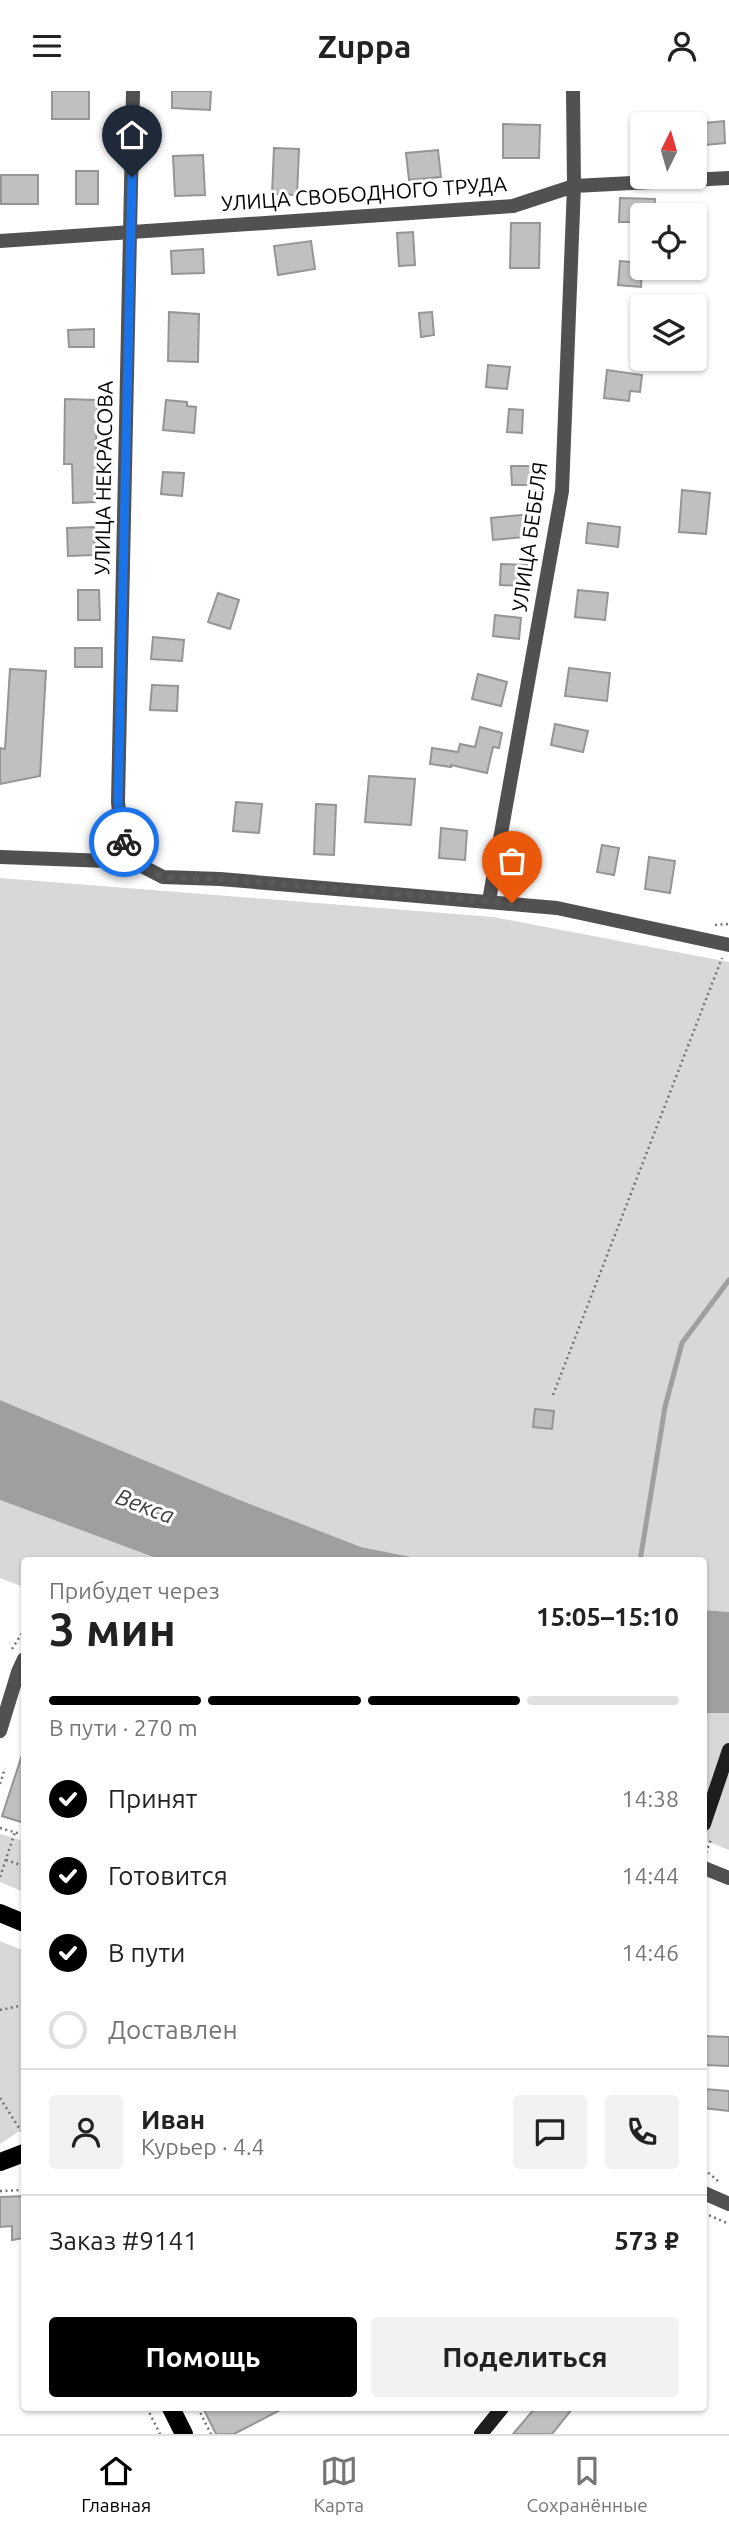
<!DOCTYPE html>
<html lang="ru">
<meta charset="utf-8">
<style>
body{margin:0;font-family:Ubuntu,sans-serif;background:#f2f2f2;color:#222;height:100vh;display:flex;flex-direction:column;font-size:26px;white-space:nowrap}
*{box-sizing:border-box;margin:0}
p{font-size:23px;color:#767676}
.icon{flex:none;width:38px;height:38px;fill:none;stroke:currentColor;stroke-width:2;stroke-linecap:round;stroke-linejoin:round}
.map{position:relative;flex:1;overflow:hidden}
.panel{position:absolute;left:21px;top:1466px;width:686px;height:854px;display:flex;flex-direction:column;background:#fff;border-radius:7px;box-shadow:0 2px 5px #0004}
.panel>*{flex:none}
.needle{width:46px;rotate:5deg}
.tools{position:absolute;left:630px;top:21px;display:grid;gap:14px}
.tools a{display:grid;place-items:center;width:77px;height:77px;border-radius:7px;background:#fff;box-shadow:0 2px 5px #0004;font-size:35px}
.pin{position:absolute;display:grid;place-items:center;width:60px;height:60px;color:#fff;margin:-72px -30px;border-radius:50% 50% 50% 0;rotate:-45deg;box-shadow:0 0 7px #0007}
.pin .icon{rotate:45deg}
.courier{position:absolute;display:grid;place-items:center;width:70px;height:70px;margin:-35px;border:5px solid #1a73e8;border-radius:50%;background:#fff;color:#222;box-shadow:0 2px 9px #0007}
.summary em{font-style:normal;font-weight:700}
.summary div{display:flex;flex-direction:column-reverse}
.summary{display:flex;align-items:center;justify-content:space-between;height:119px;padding:0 28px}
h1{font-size:46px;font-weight:700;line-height:52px}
.bar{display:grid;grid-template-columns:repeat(4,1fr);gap:10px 7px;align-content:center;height:84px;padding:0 28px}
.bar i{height:9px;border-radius:5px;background:#e0e0e0}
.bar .on{background:#000}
.bar p{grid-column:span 4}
.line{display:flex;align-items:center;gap:18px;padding:0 28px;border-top:2px solid #e0e0e0}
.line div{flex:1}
.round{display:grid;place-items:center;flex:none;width:74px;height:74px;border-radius:7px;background:#f2f2f2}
ol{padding:0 28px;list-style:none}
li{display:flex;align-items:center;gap:21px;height:77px}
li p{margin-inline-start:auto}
li .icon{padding:7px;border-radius:50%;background:#000;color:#fff;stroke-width:4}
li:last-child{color:#767676}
li i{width:38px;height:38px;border:4px solid #e0e0e0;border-radius:50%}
.button{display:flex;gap:14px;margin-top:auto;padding:14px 28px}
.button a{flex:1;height:80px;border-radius:7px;background:#000;color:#fff;font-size:28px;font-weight:700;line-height:80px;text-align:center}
.button a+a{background:#f2f2f2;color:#222}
header{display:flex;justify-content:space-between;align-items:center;height:91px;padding:0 28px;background:#fff;font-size:32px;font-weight:700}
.dock{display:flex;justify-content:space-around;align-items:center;height:98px;border-top:2px solid #e0e0e0;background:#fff;font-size:19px;color:#767676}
.dock a{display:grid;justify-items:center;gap:4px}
.dock .on{color:#000}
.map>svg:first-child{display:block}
</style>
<header><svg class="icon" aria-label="menu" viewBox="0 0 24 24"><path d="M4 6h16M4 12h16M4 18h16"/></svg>Zuppa<svg class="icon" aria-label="person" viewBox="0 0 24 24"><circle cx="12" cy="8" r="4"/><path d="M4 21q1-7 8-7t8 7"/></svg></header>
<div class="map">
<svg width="729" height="2343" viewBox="0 0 729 2343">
<rect width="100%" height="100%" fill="#fff"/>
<path fill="#d8d8d8" d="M0 787 493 826 729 871V1521L704 1519V1470H431L361 1456 235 1407 0 1309Z
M0 1409 164 1470H24V1496L0 1487Z
M704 1622H729V1759L704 1749Z
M0 1743 24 1750V1801L0 1791Z
M0 1850 24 1860V2037L0 2053Z"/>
<path fill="#9f9f9f" d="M0 1309 235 1407 361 1456 431 1470H164L0 1409Z
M704 1519 729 1521V1622H704Z"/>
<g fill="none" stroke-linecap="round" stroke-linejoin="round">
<path stroke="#9f9f9f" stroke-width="5" d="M640 1470 665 1316 682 1252 729 1189"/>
</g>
<path fill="#c0c0c0" stroke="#959595" stroke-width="2" d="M52 0H89V28H52Z
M172 0H211L210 19 172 17Z
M724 30 725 52 706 54 704 32Z
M503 33 540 34 539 67H503Z
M274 57 299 58 297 104 272 103Z
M438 59 441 86 409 89 406 62Z
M203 64 205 104 175 105 173 65Z
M76 80H98V113H76Z
M1 84H38V113H1Z
M620 107 655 108 654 124H642V131H619Z
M511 132H540L539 177H510Z
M413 141 415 174 399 175 397 142Z
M311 150 315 178 278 184 274 155Z
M203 158 204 182 172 183 171 160Z
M620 170 642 172 641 196 618 194Z
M169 221 199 223 198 271 168 270Z
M432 221 434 244 421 246 419 222Z
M94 238V256H69L68 239Z
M488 274 510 276 507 298 486 296Z
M607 279 642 284 640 301 630 300 629 310 604 307Z
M65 308 97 309 95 411 73 412 72 373H64Z
M166 309 187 311V315L196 316 194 342 163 339Z
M509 318 523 319 522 342 507 341Z
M511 375H531V394H512Z
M163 381 184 382 182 405 161 403Z
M682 399 710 402 706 443 679 441Z
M531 423 534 445 493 449 491 427Z
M588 432 620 436 618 456 586 452Z
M94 436 95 464 68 465 67 437Z
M501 473 527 474 526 495 500 494Z
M78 499H99L100 529H78Z
M578 499 608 502 605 529 575 526Z
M218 502 239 509 230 538 208 531Z
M495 524 521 527 519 548 493 545Z
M153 546 184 549 182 570 151 568Z
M75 557H102V576H75Z
M569 577 610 582 607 610 565 605Z
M10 578 46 580 40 685 0 693V657L5 658Z
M478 583 507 591 501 615 472 608Z
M152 594 178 595 177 620 150 619Z
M555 633 588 640 583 661 551 654Z
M480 636 502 642 499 657 493 656 487 682 451 674V676L430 673 432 657 458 661 460 653 475 656Z
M369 685 415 688 411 734 365 731Z
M236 711 262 713 259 742 233 740Z
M316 713 336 714 334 764 314 763Z
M441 737 467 740 465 769 439 767Z
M602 754 619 757 614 784 597 781Z
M649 766 675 770 670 802 645 798Z
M535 1318 554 1320 552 1338 533 1336Z
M22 1664 24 1665V1732L2 1725Z
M704 1945 729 1946V1975L704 1974Z
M704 1998 729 2000V2020L704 2017Z
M24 2105V2147L12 2149V2135L0 2136V2106Z
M203 2317H284L234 2343H216Z
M535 2317H573L552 2343H513Z"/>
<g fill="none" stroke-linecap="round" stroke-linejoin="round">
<path stroke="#737373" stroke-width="2.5" stroke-dasharray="2 3.5" stroke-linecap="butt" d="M715 834 729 833
M553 1304 722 867
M12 1558 24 1539
M0 1693 5 1677
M0 1737 24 1744
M706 1762 711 1748
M6 1769 24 1775
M0 1786 15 1741
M0 1919 24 1914
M0 2007 21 2040
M704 2078 718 2090
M0 2100 24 2099
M704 2122 729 2133
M147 2317 160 2343
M198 2317 211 2343"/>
<path stroke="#515151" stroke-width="14" d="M0 150 513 115 574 95 729 87
M0 766 134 771
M489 810 562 400 574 95 573 0
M0 1640 18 1581 24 1568
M704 1777 729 1787
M704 2102 729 2113"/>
<path stroke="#515151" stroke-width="14" d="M133 0 118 711 122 747 134 771 163 786 220 788 557 817 729 854"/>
<path stroke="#1e1e1e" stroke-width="14" d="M704 1733 729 1659
M481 2343 502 2317"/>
<path stroke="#000" stroke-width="18" d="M0 1822 24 1832
M0 2071 24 2062
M171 2317 184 2343"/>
</g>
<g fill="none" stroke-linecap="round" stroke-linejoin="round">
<path stroke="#595959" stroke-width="7" stroke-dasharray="0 12.6" d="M124 751 134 771 163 786 220 788 512 812"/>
<path stroke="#1a73e8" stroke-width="9" d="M124 751 118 711 132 86"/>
</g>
<g text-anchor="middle" stroke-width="6" stroke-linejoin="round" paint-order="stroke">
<g font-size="21" fill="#000" stroke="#fff">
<text transform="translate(364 103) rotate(-4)" y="7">УЛИЦА СВОБОДНОГО ТРУДА</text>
<text transform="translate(104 387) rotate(-89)" y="7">УЛИЦА НЕКРАСОВА</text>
<text transform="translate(530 446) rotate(-82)" y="7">УЛИЦА БЕБЕЛЯ</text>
</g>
<g font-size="23" font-style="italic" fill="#404040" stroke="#fff">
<text transform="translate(145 1415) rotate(21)" y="8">Векса</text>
</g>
</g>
</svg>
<div class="tools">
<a><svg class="needle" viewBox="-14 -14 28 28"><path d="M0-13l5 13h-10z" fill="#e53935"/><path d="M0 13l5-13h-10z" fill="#767676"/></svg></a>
<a><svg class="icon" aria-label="locate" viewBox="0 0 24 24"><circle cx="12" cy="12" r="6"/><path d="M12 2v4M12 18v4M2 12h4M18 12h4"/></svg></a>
<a><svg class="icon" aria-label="layers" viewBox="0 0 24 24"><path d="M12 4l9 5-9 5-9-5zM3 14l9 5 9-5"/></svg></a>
</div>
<div class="pin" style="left:512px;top:812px;background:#ea580c"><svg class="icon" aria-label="bag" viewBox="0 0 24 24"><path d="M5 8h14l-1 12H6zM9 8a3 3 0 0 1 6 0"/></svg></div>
<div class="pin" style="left:132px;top:86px;background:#1f2937"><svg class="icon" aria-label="home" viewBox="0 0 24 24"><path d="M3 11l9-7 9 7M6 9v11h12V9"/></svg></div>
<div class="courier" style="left:124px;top:751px"><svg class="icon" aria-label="bike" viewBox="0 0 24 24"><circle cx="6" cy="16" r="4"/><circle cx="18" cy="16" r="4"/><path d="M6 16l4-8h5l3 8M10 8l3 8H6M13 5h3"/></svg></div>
<section class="panel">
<div class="summary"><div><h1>3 мин</h1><p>Прибудет через</p></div><em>15:05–15:10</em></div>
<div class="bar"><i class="on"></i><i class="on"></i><i class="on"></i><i></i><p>В пути · 270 m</p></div>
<ol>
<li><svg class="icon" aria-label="check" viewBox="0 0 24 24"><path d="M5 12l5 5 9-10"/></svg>Принят<p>14:38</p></li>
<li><svg class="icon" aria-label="check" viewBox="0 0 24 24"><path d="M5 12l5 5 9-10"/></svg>Готовится<p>14:44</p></li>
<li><svg class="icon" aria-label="check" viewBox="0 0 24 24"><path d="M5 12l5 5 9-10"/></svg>В пути<p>14:46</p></li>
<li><i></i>Доставлен</li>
</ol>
<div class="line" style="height:126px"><a class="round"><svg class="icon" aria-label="person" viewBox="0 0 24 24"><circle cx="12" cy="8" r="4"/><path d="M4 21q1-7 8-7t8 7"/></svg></a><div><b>Иван</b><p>Курьер · 4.4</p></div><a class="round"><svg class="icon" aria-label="chat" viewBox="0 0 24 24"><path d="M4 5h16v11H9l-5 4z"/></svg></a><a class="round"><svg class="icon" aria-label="phone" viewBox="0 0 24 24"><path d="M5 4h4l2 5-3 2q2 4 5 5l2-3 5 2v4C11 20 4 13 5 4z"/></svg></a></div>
<div class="line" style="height:91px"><div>Заказ #9141</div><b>573 ₽</b></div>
<div class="button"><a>Помощь</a><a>Поделиться</a></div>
</section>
</div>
<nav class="dock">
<a class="on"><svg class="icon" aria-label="home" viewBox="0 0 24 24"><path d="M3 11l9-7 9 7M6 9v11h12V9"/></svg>Главная</a>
<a><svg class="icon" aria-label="map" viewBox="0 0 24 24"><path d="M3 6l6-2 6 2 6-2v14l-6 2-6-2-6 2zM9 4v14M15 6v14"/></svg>Карта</a>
<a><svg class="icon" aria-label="saved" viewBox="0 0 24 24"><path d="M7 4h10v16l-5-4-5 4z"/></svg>Сохранённые</a>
</nav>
